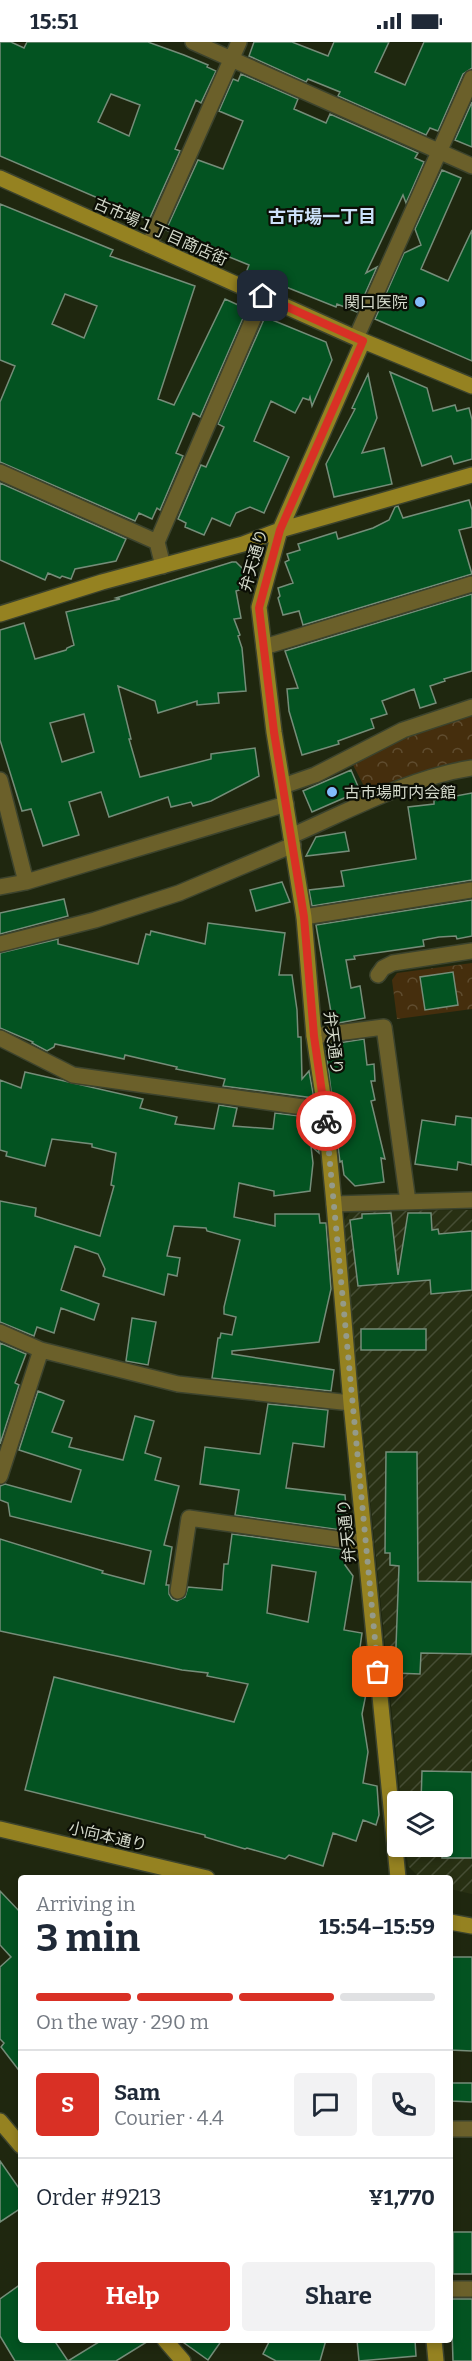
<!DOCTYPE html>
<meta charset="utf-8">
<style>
body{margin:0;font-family:Bitter,"Noto Sans JP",serif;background:#f2f2f3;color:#1f2937;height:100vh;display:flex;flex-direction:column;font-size:22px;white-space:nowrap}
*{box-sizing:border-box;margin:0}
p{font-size:20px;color:#747a83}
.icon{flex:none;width:33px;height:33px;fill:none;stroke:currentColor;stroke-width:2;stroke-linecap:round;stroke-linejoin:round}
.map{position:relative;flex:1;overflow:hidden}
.drawer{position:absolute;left:18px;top:1833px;width:435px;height:468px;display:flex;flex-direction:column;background:#fff;border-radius:6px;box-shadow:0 3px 9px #0003}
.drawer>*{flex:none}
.tools{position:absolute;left:387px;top:1749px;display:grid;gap:12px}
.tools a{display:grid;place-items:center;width:66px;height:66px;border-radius:6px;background:#fff;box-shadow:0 3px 9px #0003;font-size:30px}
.pin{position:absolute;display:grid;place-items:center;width:51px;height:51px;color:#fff;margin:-26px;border-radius:12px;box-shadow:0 3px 9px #0006}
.courier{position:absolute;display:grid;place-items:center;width:60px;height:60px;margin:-30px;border:4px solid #d93025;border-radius:50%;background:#fff;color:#222;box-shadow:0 2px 8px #0007}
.summary em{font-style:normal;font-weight:700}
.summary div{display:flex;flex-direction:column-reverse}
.summary{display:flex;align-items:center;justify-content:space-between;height:102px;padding:0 18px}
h1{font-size:39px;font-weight:700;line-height:45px}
.bar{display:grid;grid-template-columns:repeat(4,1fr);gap:9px 6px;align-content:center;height:72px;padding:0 18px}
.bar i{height:8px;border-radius:4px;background:#e0e1e3}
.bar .active{background:#d93025}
.bar p{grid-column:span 4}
.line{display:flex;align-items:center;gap:15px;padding:0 18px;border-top:2px solid #e0e1e3}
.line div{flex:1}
.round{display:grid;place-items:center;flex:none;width:63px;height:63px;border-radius:6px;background:#f2f2f3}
.button{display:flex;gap:12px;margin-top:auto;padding:12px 18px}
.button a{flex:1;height:69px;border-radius:6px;background:#d93025;color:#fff;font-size:24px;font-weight:700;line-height:69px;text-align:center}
.button a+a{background:#f2f2f3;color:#1f2937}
.status{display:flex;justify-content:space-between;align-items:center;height:42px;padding:0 30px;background:#fff;direction:ltr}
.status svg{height:16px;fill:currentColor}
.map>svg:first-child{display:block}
</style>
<div class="status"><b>15:51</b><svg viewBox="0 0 49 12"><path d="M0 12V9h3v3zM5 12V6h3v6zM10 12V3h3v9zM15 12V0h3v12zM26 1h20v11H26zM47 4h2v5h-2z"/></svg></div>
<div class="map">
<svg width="472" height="2319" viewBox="0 0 472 2319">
<defs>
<pattern id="industrial-furrows" width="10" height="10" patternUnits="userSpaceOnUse" patternTransform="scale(1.5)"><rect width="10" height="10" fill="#283013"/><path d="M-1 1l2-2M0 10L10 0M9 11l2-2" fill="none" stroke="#464d34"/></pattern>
<pattern id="park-crowns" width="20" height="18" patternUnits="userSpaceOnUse" patternTransform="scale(1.5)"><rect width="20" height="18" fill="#452e0d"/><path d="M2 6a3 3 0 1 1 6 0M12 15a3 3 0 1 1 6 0" fill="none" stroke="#5f4c2f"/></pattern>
</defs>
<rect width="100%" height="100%" fill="#1f270f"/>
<path fill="url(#industrial-furrows)" d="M472 1168V1852L450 1847V1836H420L408 1824 406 1805 442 1804V1760L401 1759 342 1181 351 1169Z"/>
<path fill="url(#park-crowns)" d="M472 671V720L459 722 367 750 352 721 407 695Z
M472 921V967L397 977 392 938 397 931Z"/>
<path fill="#035321" stroke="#758d79" stroke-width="1.5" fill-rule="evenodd" d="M0 0H11L24 6 27 0H148L184 13 208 23 207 25 216 29 201 61 196 58 175 107 180 109 149 178 0 114ZM111 52 140 63 129 94 98 80Z
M254 0H292L328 14 334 0H389L375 30 405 43 424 0H472V26L463 32 438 89 430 86 426 93 338 54 340 50 308 37 306 40 249 14Z
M241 32 298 57 294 67 326 81 330 72 418 111 415 116 424 120 406 161 403 153 366 231 377 225 357 270 337 262 336 265 271 239 247 228 249 223 217 210 218 207 166 188 198 118 223 127 243 79 219 69 233 37 238 39Z
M472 60V105L455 98Z
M442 128 461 136 421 227 448 239 472 188V319L375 277 404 211 421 203 415 187Z
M0 162 113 208 110 214 195 244 158 357 174 363 225 257 247 267 200 375 193 371 176 411 183 414 160 468 157 466 152 477 139 471 135 479 0 420V360L15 324 0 318ZM65 252 97 264 84 296 52 282Z
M265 275 326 300 332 318 312 364 310 355 309 358 303 356 295 371 271 359 254 399 289 415 264 471 250 465 236 471 230 484 212 476 204 493 185 485 186 481 178 477 201 423 206 425 224 385 218 382Z
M390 330 427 346 433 369 455 363 457 369 469 366 472 378V417L454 422 451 414 422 424Z
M368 332 377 376 362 411 384 406 392 442 334 455 326 422 355 367 352 366Z
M0 441 126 497 116 519 75 527 71 537 62 534 60 536 48 531 45 538 0 518Z
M469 458 472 468V485L459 488 472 532 303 583 299 569 283 573 278 556 280 554 278 546 293 541 285 520 289 518 287 512 300 508 298 502 336 490 338 497 373 486 389 478 395 465 398 464 403 476Z
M232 520H236L245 529 243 547 236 549 241 576 234 577 240 593 238 594 242 606 246 649 218 651 219 661 197 663V659L158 671 155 659 118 644 131 697H129L140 735 211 717V712L255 706 259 734 211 759 193 764 191 760 171 765 168 755 109 775 101 750 69 760 79 793 43 804 31 767 22 769 0 698V588L24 581 35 617 66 608 67 606 74 603 66 570 120 557 116 556ZM84 672 94 710 62 720 50 681Z
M472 552V629L444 637 445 639 430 644 436 661 420 666 414 647 382 659 387 672 371 677 374 686 338 699 339 702 302 713 289 669 287 647 298 646 285 609Z
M351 728 360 749 312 770 303 749Z
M472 751V838L312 864 309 848 344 844 341 829 416 817 408 765 434 762V758Z
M345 790 349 809 306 814 316 795Z
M282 840 290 860 256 869 250 848Z
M64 857 68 874 0 892V871Z
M472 858V894L457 897 456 894 439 895 423 898 424 904 354 914 355 917 346 918 351 946 360 944 365 976 333 982 316 883Z
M208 881 285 891 279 933H292L297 968 298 995H301L302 1037 309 1029 314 1056 223 1044 225 1037 176 1027 177 1025 125 1013 124 1017 55 1002 54 1005 47 1009 32 1001 33 1000 0 986V911L58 897V902L138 922 146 892 150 893 151 889 205 902Z
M453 930 458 963 425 968 420 935Z
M364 997 367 1023 374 1022 375 1039H371L375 1058 371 1059 385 1117 381 1116 384 1140 355 1144 344 1133 342 1119 340 1120 326 1009 332 1002Z
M25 1030 143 1057 140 1066 177 1075 175 1082 214 1087 219 1063 237 1066 233 1084 273 1087 275 1071 316 1076 319 1111 311 1104 313 1121 310 1149 274 1154V1149L239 1141 234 1175 275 1184V1172H319L320 1181H326L331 1247 319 1300 232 1309V1312L334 1328 331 1349 212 1336 218 1296H220L221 1291 232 1293 236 1275 224 1272V1265L240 1198 207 1189 206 1186 174 1184 167 1214 180 1216 177 1234 168 1232 164 1253 103 1234 105 1227 98 1212 75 1204 61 1248 99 1262 94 1278 61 1266 54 1291 37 1285 34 1294 0 1280V1159L36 1166 35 1174 100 1194 114 1144 111 1143 116 1111 92 1105V1102L52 1097 45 1124 6 1114 7 1110 0 1108V1038L21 1046Z
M456 1074 472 1076V1123L458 1120 457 1128 415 1122 422 1078 455 1083Z
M391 1171 398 1233 408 1171H431L432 1188 438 1187 439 1192 472 1189V1248L431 1252 430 1238 358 1244 350 1178 362 1176V1172Z
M132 1276 156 1280 148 1323 126 1319Z
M361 1287H426V1308H361Z
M0 1301 26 1312 15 1341 19 1343 0 1402Z
M38 1349 64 1359 52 1390 72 1396 69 1405 123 1418 135 1374 154 1379 145 1411 161 1416 155 1438 179 1444 164 1503 172 1505 166 1543H169V1552L172 1557 177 1559 185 1555 188 1545 222 1548 224 1522H228L232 1492 348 1508 345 1523 353 1534 344 1588 362 1591 357 1627 366 1652 362 1672 368 1710 363 1741 377 1744 379 1773 376 1783 363 1778 356 1799 333 1791 323 1824 289 1813 285 1817 247 1806 245 1807 205 1795V1793L25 1748 54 1635 234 1680 248 1642 207 1634 208 1631 182 1628 0 1589V1497L103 1529 102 1531 144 1542 151 1509 10 1474 8 1461 0 1458V1444L5 1442 71 1460 81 1428 19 1408ZM272 1523 316 1530 308 1580 267 1571Z
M268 1362 328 1368 324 1405 293 1401 286 1446 345 1453 348 1489 235 1473 239 1448 200 1442 205 1405 260 1412Z
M386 1410H417L418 1539 472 1540V1612L421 1611 420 1632 395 1631 399 1524 390 1523V1511H385Z
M422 1729 472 1730V1816H442V1760H421Z
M0 1849 21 1871V2031L1 2005 4 2001 0 1997V1925L11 1915 0 1903Z
M450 1915H472V2009L450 2008Z
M452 2041H472V2060L451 2059Z
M0 2119 21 2149V2166L0 2180Z
M453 2190H472V2232H453Z
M21 2242V2298H54L68 2319 102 2298H150L116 2319H15L0 2294V2257Z
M451 2257H472V2319H453Z
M180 2298H222L208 2318Z
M270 2298H326L320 2319H276L263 2312Z
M357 2298H415L416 2314 359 2319Z"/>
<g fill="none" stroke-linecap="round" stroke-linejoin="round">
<defs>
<path id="street" d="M193 0 472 124
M149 203 239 0
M356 296 472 36
M0 430 157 500
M163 524 157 500 263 254
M264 605 472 542
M0 738 26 840
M283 744 315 733 403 688 472 665
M291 794C348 769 411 735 472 726
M0 845 26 840 286 762
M304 875 472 848
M0 902 95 878 179 851 293 803
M378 933 383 926 393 921 472 909
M314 994 384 985 408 1160
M0 996 73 1033 303 1065 325 1067
M334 1162 472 1158
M0 1290 41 1308 178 1342 351 1361
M0 1434 41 1308
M178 1549 189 1476 365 1501
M450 2087H472
M450 2247H472"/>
<path id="secondary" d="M0 136 356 296 472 344
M363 299 280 488 259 565 274 690 304 875 314 994 325 1067 334 1162 351 1361 398 1836
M0 572 102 540 243 502 280 488 472 433
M0 1787 207 1836
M450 1880 472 1884
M0 2079 21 2104
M165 2298 183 2319
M434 2298 436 2319"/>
</defs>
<use href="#street" stroke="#3c432d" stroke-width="18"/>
<use href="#secondary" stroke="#3c432d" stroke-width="18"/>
<use href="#street" stroke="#6b602a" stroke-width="15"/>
<use href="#secondary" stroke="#958221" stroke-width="15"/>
</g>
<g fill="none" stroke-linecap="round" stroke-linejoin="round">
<path stroke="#949a89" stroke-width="6" stroke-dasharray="0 10.8" d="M326 1079 378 1630"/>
<path stroke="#d93025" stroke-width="8" d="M263 254 363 299 280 488 259 566 274 690 304 875 314 994 326 1079"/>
</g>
<g fill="#83bcfb" stroke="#0b0e05" stroke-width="2">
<circle cx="420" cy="260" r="6"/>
<circle cx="332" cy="750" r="6"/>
</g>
<g text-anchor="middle" stroke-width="4.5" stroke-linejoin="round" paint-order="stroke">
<g font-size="16" fill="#d3d8ca" stroke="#0b0e05">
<text transform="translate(161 189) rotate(24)" y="6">古市場１丁目商店街</text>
<text transform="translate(253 518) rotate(-74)" y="6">弁天通り</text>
<text transform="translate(334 1001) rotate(83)" y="6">弁天通り</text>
<text transform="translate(346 1489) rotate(-96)" y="6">弁天通り</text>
<text transform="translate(108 1794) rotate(13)" y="6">小向本通り</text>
</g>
<g font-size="16" fill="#d3d8ca" stroke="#0b0e05" text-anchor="end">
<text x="408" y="266">関口医院</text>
<text x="344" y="756" text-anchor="start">古市場町内会館</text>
</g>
<g font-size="18" font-weight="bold" fill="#cce1f9" stroke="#0b0e05">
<text x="322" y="181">古市場一丁目</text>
</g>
</g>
</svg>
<div class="tools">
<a><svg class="icon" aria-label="layers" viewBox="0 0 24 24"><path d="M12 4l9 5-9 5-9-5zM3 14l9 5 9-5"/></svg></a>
</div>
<div class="pin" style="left:378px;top:1630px;background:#ea580c"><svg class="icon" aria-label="bag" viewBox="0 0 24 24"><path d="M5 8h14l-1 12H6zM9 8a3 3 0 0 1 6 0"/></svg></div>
<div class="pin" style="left:263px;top:254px;background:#1f2937"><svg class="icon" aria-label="home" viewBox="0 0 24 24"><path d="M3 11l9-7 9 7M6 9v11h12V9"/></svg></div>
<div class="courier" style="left:326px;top:1079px"><svg class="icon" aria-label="bike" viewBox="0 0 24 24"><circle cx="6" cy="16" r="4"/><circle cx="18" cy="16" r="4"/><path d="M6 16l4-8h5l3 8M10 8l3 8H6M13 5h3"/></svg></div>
<section class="drawer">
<div class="summary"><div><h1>3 min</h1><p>Arriving in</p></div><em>15:54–15:59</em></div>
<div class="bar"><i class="active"></i><i class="active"></i><i class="active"></i><i></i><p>On the way · 290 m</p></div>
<div class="line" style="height:108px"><b class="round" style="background:#d93025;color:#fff">S</b><div><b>Sam</b><p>Courier · 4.4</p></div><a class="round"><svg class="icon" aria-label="chat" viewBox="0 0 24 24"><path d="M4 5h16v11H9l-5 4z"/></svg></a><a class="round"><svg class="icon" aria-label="phone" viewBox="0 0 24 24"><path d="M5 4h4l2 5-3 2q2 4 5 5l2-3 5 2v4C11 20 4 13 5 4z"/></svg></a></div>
<div class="line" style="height:78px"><div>Order #9213</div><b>¥1,770</b></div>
<div class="button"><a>Help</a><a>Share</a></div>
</section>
</div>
